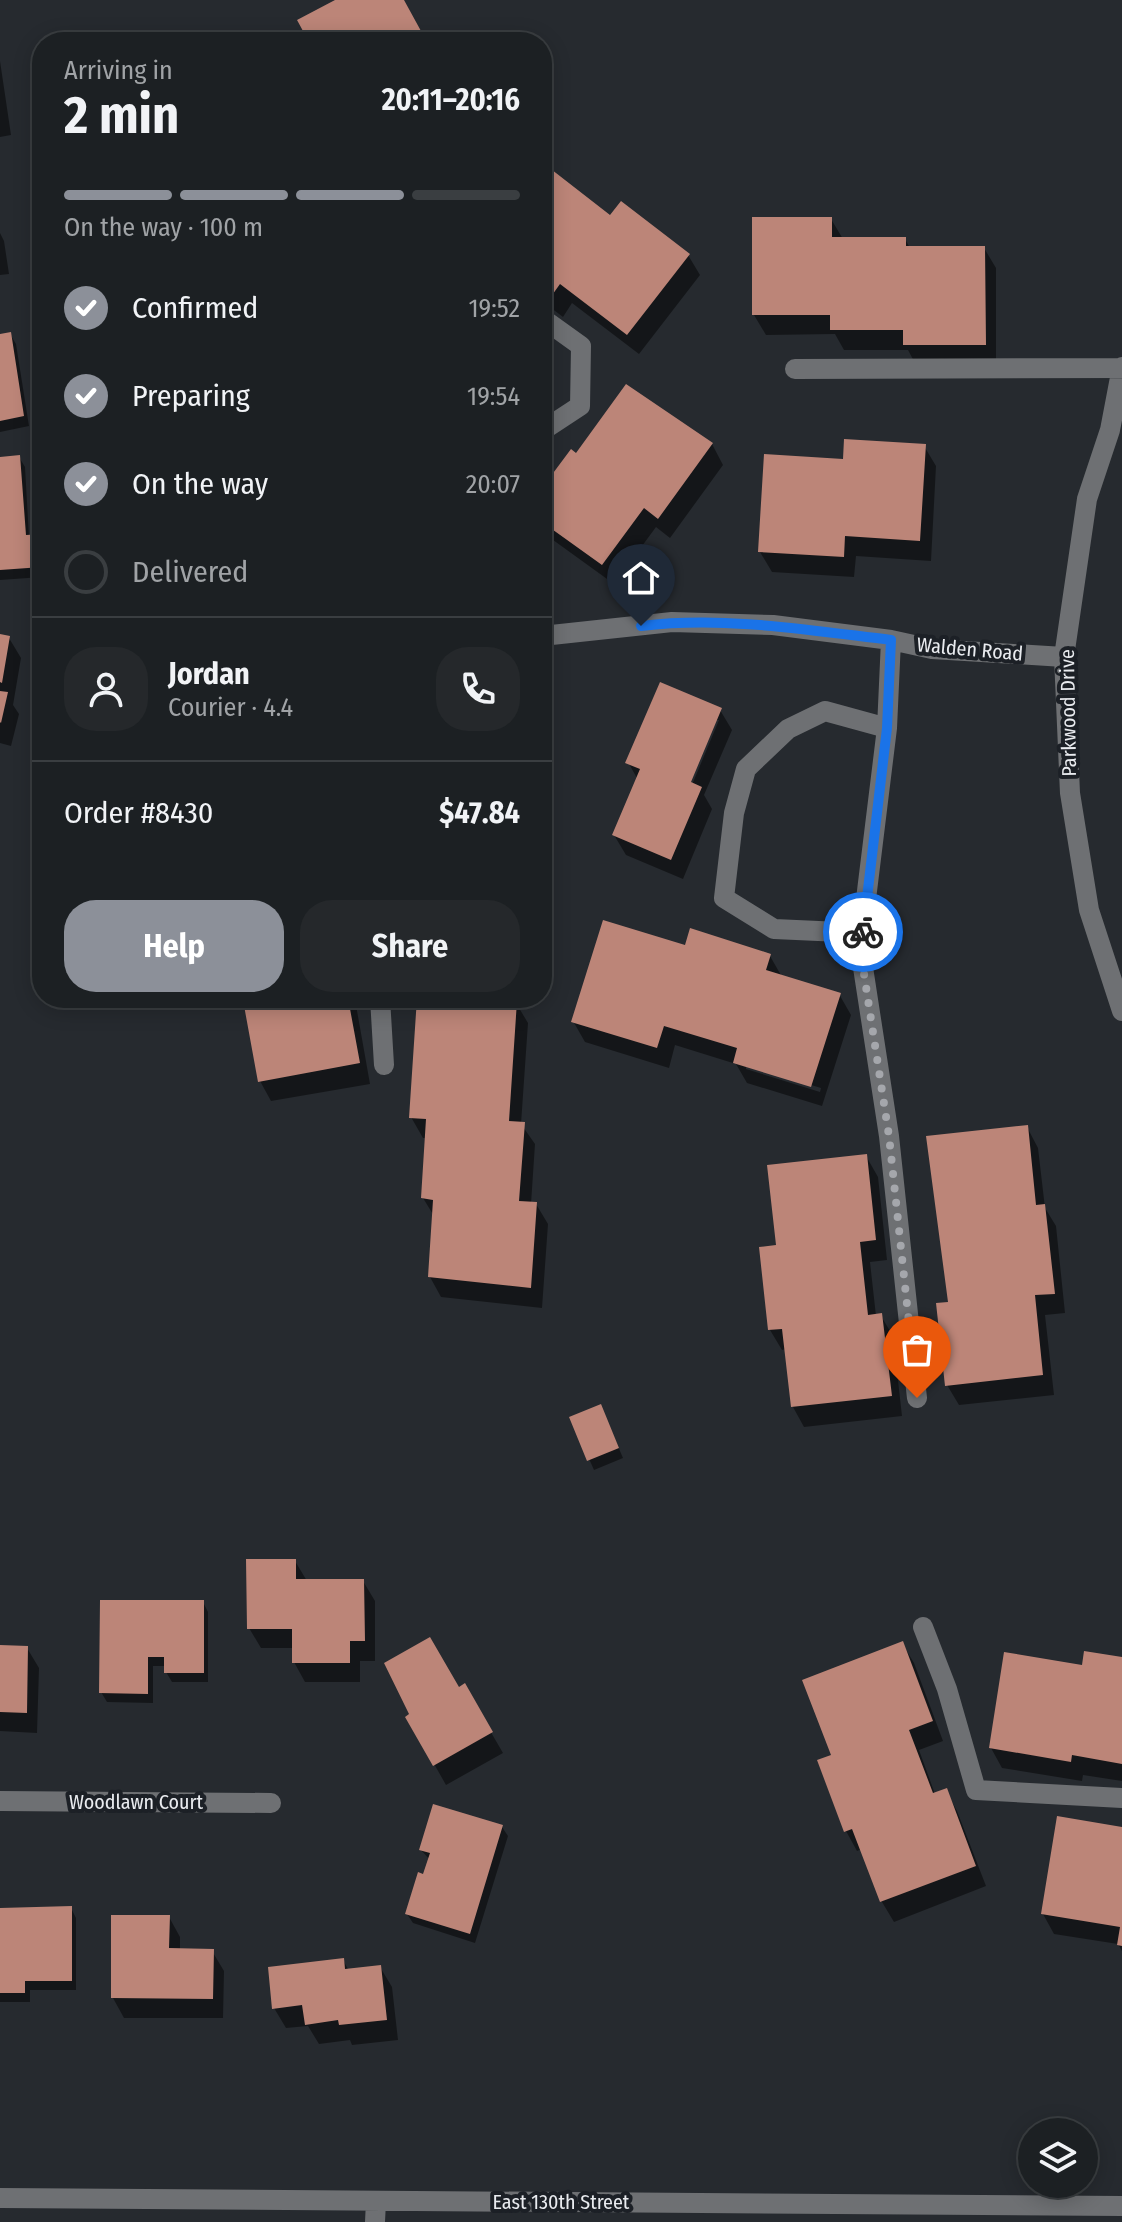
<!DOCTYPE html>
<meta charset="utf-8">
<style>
body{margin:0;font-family:"Fira Sans Condensed",sans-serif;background:#25282b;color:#f1f3f6;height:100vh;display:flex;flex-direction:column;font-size:30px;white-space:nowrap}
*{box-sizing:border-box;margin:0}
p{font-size:26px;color:#a0a3a6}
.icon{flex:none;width:44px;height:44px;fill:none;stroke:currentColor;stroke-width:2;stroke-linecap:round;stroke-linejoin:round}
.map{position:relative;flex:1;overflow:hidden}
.side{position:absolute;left:32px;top:32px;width:520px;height:976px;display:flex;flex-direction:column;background:#1c2023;border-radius:32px;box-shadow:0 4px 20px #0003,0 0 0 2px #3a3e41}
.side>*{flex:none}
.buttons{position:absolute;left:1018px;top:2118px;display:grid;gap:16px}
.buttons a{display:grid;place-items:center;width:80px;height:80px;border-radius:50%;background:#1c2023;box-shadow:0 4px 20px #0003,0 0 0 2px #3a3e41;font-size:40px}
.pin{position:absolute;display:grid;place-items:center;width:68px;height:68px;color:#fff;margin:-82px -34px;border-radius:50% 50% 50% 0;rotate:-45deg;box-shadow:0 0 8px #0007}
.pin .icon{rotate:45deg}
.courier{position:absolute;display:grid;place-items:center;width:80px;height:80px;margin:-40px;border:6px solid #1a73e8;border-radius:50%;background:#fff;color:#222;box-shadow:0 2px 10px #0007}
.summary em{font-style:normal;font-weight:700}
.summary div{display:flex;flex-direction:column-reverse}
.summary{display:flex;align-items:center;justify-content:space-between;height:136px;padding:0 32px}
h1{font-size:52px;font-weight:700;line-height:60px}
.bar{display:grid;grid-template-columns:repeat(4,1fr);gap:12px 8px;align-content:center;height:96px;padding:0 32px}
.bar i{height:10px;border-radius:6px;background:#3a3e41}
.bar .selected{background:#8c9099}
.bar p{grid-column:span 4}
.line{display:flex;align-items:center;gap:20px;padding:0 32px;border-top:2px solid #3a3e41}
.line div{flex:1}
.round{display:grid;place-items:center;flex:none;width:84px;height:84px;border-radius:32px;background:#25282b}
ol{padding:0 32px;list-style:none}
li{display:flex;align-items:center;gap:24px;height:88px}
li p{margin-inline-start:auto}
li .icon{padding:8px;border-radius:50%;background:#8c9099;color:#fff;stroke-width:4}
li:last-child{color:#a0a3a6}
li i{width:44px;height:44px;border:4px solid #3a3e41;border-radius:50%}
.primary-button{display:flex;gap:16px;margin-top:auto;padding:16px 32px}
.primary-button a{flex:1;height:92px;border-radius:32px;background:#8c9099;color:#fff;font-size:32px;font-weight:700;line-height:92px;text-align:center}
.primary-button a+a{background:#25282b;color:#f1f3f6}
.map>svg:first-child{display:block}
</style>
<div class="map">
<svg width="1122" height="2222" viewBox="0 0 1122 2222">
<rect width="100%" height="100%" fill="#262a2f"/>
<path fill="#0007" fill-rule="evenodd" d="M0 61 11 135 0 137Z
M542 176 611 218 688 255 700 275 639 354 572 303 563 317 542 301Z
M831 219 843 239H905L910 248H984L996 268V365H916L908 350H844L835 334 766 335 754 315Z
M0 233 4 241 9 274 0 275Z
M10 334 16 344 29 426 0 432V336Z
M712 444 723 465 670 538 656 527 614 584 542 532V492L576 455Z
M924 446 936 466 931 561 856 556 854 577 772 572 760 552 845 461Z
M19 457 25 467 29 537 42 536V577L0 580V459Z
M0 636 9 638 21 658 13 705 19 714 11 746 0 743Z
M720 710 732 730 704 795 712 809 683 879 626 855 614 835 638 780 628 762ZM714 720H719L689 792 685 790Z
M686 948 770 956 782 977 839 994 851 1015 822 1106 747 1083 736 1064 675 1045 669 1068 585 1042 573 1021ZM746 1065 821 1088 820 1092 746 1069Z
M262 998H365L366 1004 356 1005 370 1084 271 1101 260 1081Z
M516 1003 528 1023 521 1124 535 1144 531 1204H536L548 1224 542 1308 441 1297 430 1277 434 1216 423 1198 427 1138H423L411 1117Z
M1027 1127 1038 1148 1045 1208 1056 1226 1065 1313 1045 1315 1054 1395 959 1405 947 1385Z
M866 1156 878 1177 887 1260 870 1262 876 1316H881L893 1336 902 1416 804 1427 793 1407 786 1349 782 1350 770 1330 778 1247Z
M605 1416 623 1458 594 1470 571 1418Z
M295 1561 307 1581H363L375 1601V1661H360V1682H305L294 1662V1648H261L249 1628Z
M203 1602 208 1612V1682H172L166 1672V1666H153V1703L107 1702 101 1692Z
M902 1643 914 1663 943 1741 919 1750 935 1794 946 1791 957 1811 986 1886 894 1922 882 1902 862 1849 857 1851 846 1831 833 1756Z
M0 1647 27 1648 39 1668 37 1733 0 1731Z
M1122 1659V1781L1083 1775 1082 1781 1002 1768 991 1748 1083 1667Z
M464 1686 503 1753 446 1785 408 1718Z
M502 1827 508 1836 475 1943 413 1923 407 1914 430 1860 421 1850Z
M1122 1829V1951L1118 1944 1054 1934 1043 1914Z
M71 1908 76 1918V1990H30V2002H0V1910Z
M169 1917 180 1937V1951H212L224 1971 223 2018H124L113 1998Z
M343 1960 349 1971 380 1967 392 1987 398 2040 352 2045 350 2040 319 2044 308 2026 286 2028 274 2008Z"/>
<path fill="#bc8578" d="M335 0H404L427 42H309L297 20Z
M547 166 610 215 621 201 690 254 627 335 560 284 550 298 542 291V172Z
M752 217H832V237H906V246H985L986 345H903V330H830V315H752Z
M11 332 24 416 0 421V334Z
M626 384 713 443 658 519 644 508 602 565 542 522V488L571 449 576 453Z
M844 439 926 444 920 541 845 536 844 557 758 552 764 454 843 459Z
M20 455 26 535 42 534V567L0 570V457Z
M0 634 10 636 2 683 0 682Z
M660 682 722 708 691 782 702 787 671 860 612 835 640 769 625 763Z
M0 691 8 692 1 723 0 722Z
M603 920 685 945 690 928 771 954 766 970 841 993 811 1087 733 1063 737 1048 664 1026 657 1048 571 1022Z
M252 998H348L360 1063 258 1082 243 1000Z
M417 998 517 1001 509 1121 525 1122 519 1201 537 1202 531 1288 428 1277 433 1200 421 1198 426 1119 409 1118Z
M1028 1125 1036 1205 1045 1204 1055 1294 1035 1295 1043 1375 945 1386 936 1303 948 1302 926 1136Z
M867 1154 876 1240 860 1242 868 1315 882 1313 892 1396 791 1407 782 1329 768 1330 759 1247 776 1245 767 1165Z
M601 1404 619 1448 587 1461 569 1417Z
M246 1559H296V1579H364L365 1641H350V1663H292V1629H247Z
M100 1600H204V1673H164V1657H148V1694L99 1693Z
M430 1637 459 1687 465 1683 493 1732 433 1766 405 1717 409 1714 384 1663Z
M903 1641 933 1721 909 1730 933 1793 947 1788 976 1866 880 1902 852 1829 844 1832 817 1760 831 1755 802 1680Z
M0 1645 28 1646 27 1713 0 1712Z
M1084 1651 1122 1657V1764L1072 1755 1071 1762 989 1748 1004 1652 1082 1665Z
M433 1804 503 1825 470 1934 405 1914 418 1872 423 1874 430 1853 419 1850Z
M1057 1816 1122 1827V1946L1117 1945 1120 1927 1041 1914Z
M72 1906V1981H25V1993H0V1908Z
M111 1915H170L169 1948 214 1949 213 1999 111 1998Z
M344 1958 345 1969 381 1965 387 2020 339 2025 338 2020 305 2025 302 2005 272 2009 268 1967Z"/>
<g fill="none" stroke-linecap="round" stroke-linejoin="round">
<path stroke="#6e7073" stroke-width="20" d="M542 318 581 346 580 406 542 431
M1122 367 1110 430 1087 499 1064 657 1070 793 1089 910 1122 1011
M795 369 1122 368
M542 636 672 622 773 625 891 640 932 649 1064 657
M891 640 887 728 860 948 889 1136 917 1398
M863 933 774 929 724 898 734 813 746 769 788 729 825 711 887 728
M380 998 384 1065
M923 1627 947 1689 976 1790 1122 1798
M0 1801 271 1803
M0 2198 1122 2206
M375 2222 376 2201"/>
</g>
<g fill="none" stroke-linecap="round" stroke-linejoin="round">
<path stroke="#a5a7ac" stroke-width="8" stroke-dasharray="0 14.4" d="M863 932 860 948 889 1136 917 1398"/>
<path stroke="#1a73e8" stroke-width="10" d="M641 626C725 616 808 630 891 640L887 728 863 932"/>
</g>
<g text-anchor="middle" stroke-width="8" stroke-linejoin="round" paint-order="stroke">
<g font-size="20" fill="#e9ebef" stroke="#1c2026">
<text transform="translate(970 649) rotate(5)" y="7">Walden Road</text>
<text transform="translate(1068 713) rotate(-91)" y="7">Parkwood Drive</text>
<text x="136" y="1809">Woodlawn Court</text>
<text x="561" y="2209">East 130th Street</text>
</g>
</g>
</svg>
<div class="buttons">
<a><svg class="icon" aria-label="layers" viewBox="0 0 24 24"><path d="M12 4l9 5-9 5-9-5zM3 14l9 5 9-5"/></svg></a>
</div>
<div class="pin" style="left:917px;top:1398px;background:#ea580c"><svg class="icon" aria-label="bag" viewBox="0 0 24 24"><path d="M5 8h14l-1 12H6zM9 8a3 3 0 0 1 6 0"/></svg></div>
<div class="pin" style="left:641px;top:626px;background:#1f2937"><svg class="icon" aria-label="home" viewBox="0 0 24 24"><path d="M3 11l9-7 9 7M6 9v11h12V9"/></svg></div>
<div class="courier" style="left:863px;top:932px"><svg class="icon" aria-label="bike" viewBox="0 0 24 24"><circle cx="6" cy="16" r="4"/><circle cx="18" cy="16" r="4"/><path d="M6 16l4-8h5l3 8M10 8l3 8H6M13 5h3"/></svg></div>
<section class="side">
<div class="summary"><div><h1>2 min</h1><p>Arriving in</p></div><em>20:11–20:16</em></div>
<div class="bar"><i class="selected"></i><i class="selected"></i><i class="selected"></i><i></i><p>On the way · 100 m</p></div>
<ol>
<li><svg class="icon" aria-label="check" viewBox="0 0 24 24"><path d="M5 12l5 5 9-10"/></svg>Confirmed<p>19:52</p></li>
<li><svg class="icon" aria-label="check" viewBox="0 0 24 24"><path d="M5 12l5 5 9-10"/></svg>Preparing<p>19:54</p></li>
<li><svg class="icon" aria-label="check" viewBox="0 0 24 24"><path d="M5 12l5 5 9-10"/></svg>On the way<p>20:07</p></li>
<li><i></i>Delivered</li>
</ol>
<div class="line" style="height:144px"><a class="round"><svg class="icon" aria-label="person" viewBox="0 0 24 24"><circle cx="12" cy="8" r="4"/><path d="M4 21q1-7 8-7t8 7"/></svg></a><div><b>Jordan</b><p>Courier · 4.4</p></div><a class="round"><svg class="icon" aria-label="phone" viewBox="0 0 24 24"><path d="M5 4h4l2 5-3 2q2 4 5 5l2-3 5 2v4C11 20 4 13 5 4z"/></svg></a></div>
<div class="line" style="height:104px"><div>Order #8430</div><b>$47.84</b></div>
<div class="primary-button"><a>Help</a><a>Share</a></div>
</section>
</div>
